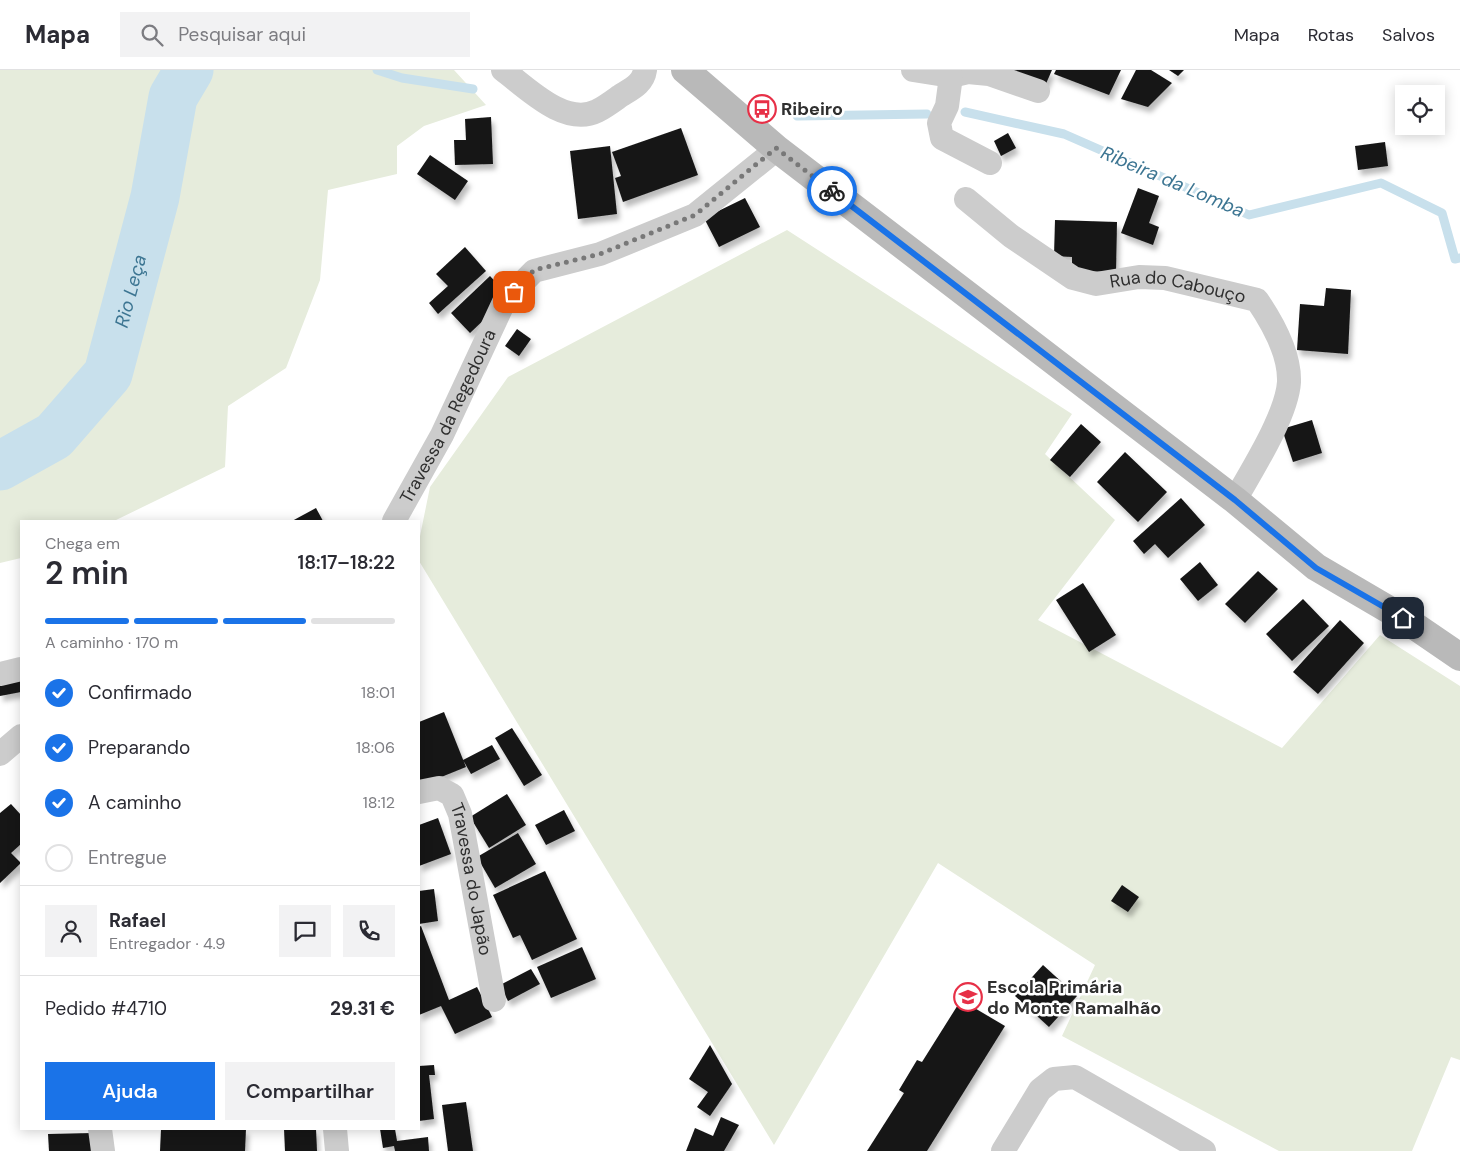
<!DOCTYPE html>
<html lang="pt">
<meta charset="utf-8">
<style>
body{margin:0;font-family:"DM Sans",sans-serif;background:#f2f2f3;color:#2b2b33;height:100vh;display:flex;flex-direction:column;font-size:19px;white-space:nowrap}
*{box-sizing:border-box;margin:0}
p{font-size:16px;color:#7c7c81}
.icon{flex:none;width:28px;height:28px;fill:none;stroke:currentColor;stroke-width:2;stroke-linecap:round;stroke-linejoin:round}
.map{position:relative;flex:1;overflow:hidden}
.details{position:absolute;left:20px;top:450px;width:400px;height:610px;display:flex;flex-direction:column;background:#fff;border-radius:0px;box-shadow:0 2px 12px #0003}
.details>*{flex:none}
.controls{position:absolute;left:1395px;top:15px;display:grid;gap:10px}
.controls a{display:grid;place-items:center;width:50px;height:50px;border-radius:0px;background:#fff;box-shadow:0 2px 12px #0003;font-size:25px}
.pin{position:absolute;display:grid;place-items:center;width:42px;height:42px;color:#fff;margin:-21px;border-radius:10px;box-shadow:0 2px 8px #0006}
.courier{position:absolute;display:grid;place-items:center;width:50px;height:50px;margin:-25px;border:4px solid #1a73e8;border-radius:50%;background:#fff;color:#222;box-shadow:0 1px 6px #0007}
.overview em{font-style:normal;font-weight:600}
.overview div{display:flex;flex-direction:column-reverse}
.overview{display:flex;align-items:center;justify-content:space-between;height:85px;padding:0 25px}
h1{font-size:32px;font-weight:600;line-height:38px}
.bar{display:grid;grid-template-columns:repeat(4,1fr);gap:8px 5px;align-content:center;height:60px;padding:0 25px}
.bar i{height:6px;border-radius:4px;background:#e1e1e2}
.bar .on{background:#1a73e8}
.bar p{grid-column:span 4}
.line{display:flex;align-items:center;gap:12px;padding:0 25px;border-top:1px solid #e1e1e2}
.line div{flex:1}
.round{display:grid;place-items:center;flex:none;width:52px;height:52px;border-radius:0px;background:#f2f2f3}
ol{padding:0 25px;list-style:none}
li{display:flex;align-items:center;gap:15px;height:55px}
li p{margin-inline-start:auto}
li .icon{padding:5px;border-radius:50%;background:#1a73e8;color:#fff;stroke-width:4}
li:last-child{color:#7c7c81}
li i{width:28px;height:28px;border:2px solid #e1e1e2;border-radius:50%}
.primary-button{display:flex;gap:10px;margin-top:auto;padding:10px 25px}
.primary-button a{flex:1;height:58px;border-radius:0px;background:#1a73e8;color:#fff;font-size:20px;font-weight:600;line-height:58px;text-align:center}
.primary-button a+a{background:#f2f2f3;color:#2b2b33}
header{display:flex;align-items:center;gap:30px;box-sizing:border-box;height:70px;padding:0 25px;background:#fff;border-bottom:1px solid #e1e1e2}
header strong{font-size:24px}
nav{display:flex;gap:28px;margin-inline-start:auto;font-size:18px}
.search{width:350px;height:45px;background:#f2f2f3;display:flex;align-items:center;gap:12px;box-sizing:border-box;padding:0 18px;border-radius:0px;color:#7c7c81;font-size:19px}
.map>svg:first-child{display:block}
</style>
<header>
<strong>Mapa</strong>
<div class="search"><svg class="icon" aria-label="search" viewBox="0 0 24 24"><circle cx="10" cy="10" r="6"/><path d="M15 15l6 6"/></svg>Pesquisar aqui</div>
<nav><a>Mapa</a><a>Rotas</a><a>Salvos</a></nav>
</header>
<div class="map">
<svg width="1460" height="1081" viewBox="0 0 1460 1081">
<defs>
<filter id="shadow"><feDropShadow dx="3" dy="5.5" stdDeviation="2.5" flood-color="#0004"/></filter>
</defs>
<rect width="100%" height="100%" fill="#fff"/>
<path fill="#e6ecdc" d="M0 0H454L486 35 424 56 397 76V104L328 120 320 210 286 298 228 336 225 397 114 451H21V488L0 493Z
M787 160 1072 344 1045 384 1115 450 1038 550 1282 678 1380 565 1460 616V990L1451 987 1412 1081H1279L1062 966 1095 895 938 793 774 1075 419 491V471L430 417 508 307Z"/>
<g fill="none" stroke-linecap="round" stroke-linejoin="round">
<path stroke="#c8e0ec" stroke-width="9" d="M377 0 402 8 473 19
M965 42 1064 64 1249 145 1381 113 1442 143 1455 189 1460 188
M797 46 927 44"/>
<path stroke="#c8e0ec" stroke-width="49" id="s1" d="M0 396 54 366 108 304 155 127 173 27 189 0"/>
</g>
<path fill="#161616" filter="url(#shadow)" d="M1014 0H1052L1045 16 1012 5Z
M1056 0H1121L1109 25 1054 4Z
M1136 0H1151L1172 13 1148 37 1121 29Z
M1169 0H1184L1178 6Z
M491 47 493 94 455 95 454 70H466L465 49Z
M681 58 698 105 623 132 615 108 621 106 612 82Z
M1008 63 1016 78 1001 86 994 71Z
M1385 72 1388 96 1358 100 1355 76Z
M610 76 617 144 578 149 570 81Z
M430 85 468 111 455 130 417 104Z
M1138 118 1159 126 1149 153 1159 157 1153 175 1121 163Z
M745 128 760 157 719 177 704 148Z
M1055 150 1117 152 1116 202 1072 201V187L1054 186Z
M465 177 486 201 438 244 429 233 448 216 436 204Z
M490 206 509 226 470 263 451 243Z
M1326 218 1351 220 1348 284 1297 280 1300 234 1324 236Z
M517 259 531 269 519 286 505 276Z
M1312 350 1322 383 1293 392 1282 359Z
M1081 354 1101 372 1070 407 1050 390Z
M1125 382 1167 422 1138 452 1097 412Z
M1181 428 1205 455 1168 488 1155 474 1144 484 1133 471Z
M316 438 323 451H292Z
M1200 492 1218 515 1198 531 1180 509Z
M1258 501 1278 519 1245 553 1225 534Z
M1083 513 1116 565 1089 582 1056 530Z
M1303 529 1329 556 1292 591 1266 564Z
M1340 550 1364 573 1318 624 1293 602Z
M21 606V622L0 626V610Z
M444 642 466 697 419 716V652Z
M512 658 542 705 524 716 495 668Z
M492 675 500 689 471 704 463 690Z
M507 724 526 755 489 778 470 747Z
M11 734 21 745V774L11 783 21 793 0 813V743Z
M564 740 575 761 546 775 535 755Z
M438 748 451 784 419 796V755Z
M518 763 536 794 495 818 477 787Z
M545 801 577 869 532 890 520 865 513 868 493 825Z
M1122 815 1139 827 1128 842 1111 831Z
M434 819 438 851 419 854V821Z
M421 856 449 930 477 917 492 947 455 964 441 936 419 945V857Z
M582 877 596 909 551 928 537 897Z
M1043 895 1077 926 1049 957 1015 926Z
M531 899 540 914 508 931 500 915Z
M961 930 1005 956 927 1081H867L904 1023 899 1020 917 990 922 992Z
M710 975 732 1014 710 1046 697 1037 708 1022 689 1009Z
M434 995 435 1005H429L434 1049 419 1051V996Z
M466 1032 473 1081H448L442 1035Z
M721 1047 739 1055 724 1081H686L695 1058 713 1066Z
M161 1059H246L245 1081H160Z
M284 1059H316L317 1081H285Z
M380 1059H395L397 1071 428 1067 429 1081H395L394 1076 383 1078Z
M92 1063V1081H49L48 1064Z"/>
<g fill="none" stroke-linecap="round" stroke-linejoin="round">
<g stroke="#ccc" stroke-width="24">
<path d="M503 0C527 18 565 57 597 41 605 37 613 31 620 26 631 19 643 14 645 0"/>
<path d="M913 0 951 6 968 2 989 4 1038 21"/>
<path d="M951 6 947 36 939 53 942 68 990 93"/>
<path id="s2" d="M966 129 1011 166 1073 208 1096 214 1139 207 1165 208 1257 230C1272 252 1290 284 1289 312 1287 345 1252 400 1235 430"/>
<path id="s3" d="M394 451 442 365 504 232 534 201 600 184 695 145 777 79"/>
<path d="M0 604 21 599"/>
<path d="M0 684 21 666"/>
<path id="s4" d="M419 722 439 718 452 725 460 744 494 930"/>
<path d="M100 1059 103 1081"/>
<path d="M335 1059 337 1081"/>
<path d="M1003 1081 1040 1020 1054 1009 1075 1007 1204 1081"/>
</g>
<path stroke="#b9b9b9" stroke-width="28" d="M685 0 777 79 1235 430 1316 497 1403 548 1460 587"/>
</g>
<g fill="none" stroke-linecap="round" stroke-linejoin="round">
<path stroke="#787878" stroke-width="5" stroke-dasharray="0 9" d="M514 222 534 200 600 184 695 145 776 78 832 121"/>
<path stroke="#1a73e8" stroke-width="6" d="M832 121 1235 430 1316 498 1403 548"/>
</g>
<defs>
<symbol id="bus-ring" viewBox="-11 -11 22 22"><circle r="9.5" fill="#fff" stroke="#e73047" stroke-width="1.5"/><path d="M-5-6H5V4H4V6H2V4H-2V6H-4V4H-5ZM-3.5-4V0h7V-4ZM-3.5 1.2v1.5H-2V1.2ZM2 1.2v1.5H3.5V1.2Z" fill="#e73047"/></symbol>
<symbol id="school-ring" viewBox="-11 -11 22 22"><circle r="9.5" fill="#fff" stroke="#e73047" stroke-width="1.5"/><path d="M0-5L7-2L0 1L-7-2ZM-4 1L0 2.5L4 1V4Q0 6-4 4Z" fill="#e73047"/></symbol>
</defs>
<g fill-rule="evenodd">
<use href="#bus-ring" x="746" y="23" width="32" height="32"/>
<use href="#school-ring" x="952" y="911" width="32" height="32"/>
</g>
<g text-anchor="middle" stroke-width="5" stroke-linejoin="round" paint-order="stroke">
<g font-size="18" font-weight="bold" fill="#2f2f2f" stroke="#fff" text-anchor="start">
<text x="781" y="45">Ribeiro</text>
<text x="987" y="923">Escola Primária<tspan x="987" dy="21">do Monte Ramalhão</tspan></text>
</g>
<g font-size="18" fill="#2f2f2f" stroke="#fff">
<text dy="6" stroke="none"><textPath href="#s2" startOffset="240">Rua do Cabouço</textPath></text>
<text dy="6" stroke="none"><textPath href="#s3" startOffset="118">Travessa da Regedoura</textPath></text>
<text dy="6" stroke="none"><textPath href="#s4" startOffset="122">Travessa do Japão</textPath></text>
</g>
<g font-size="19" font-style="italic" fill="#3c7592" stroke="#fff">
<text transform="translate(1173 111) rotate(23)" y="7">Ribeira da Lomba</text>
<text dy="7" stroke="none"><textPath href="#s1" startOffset="230">Rio Leça</textPath></text>
</g>
</g>
</svg>
<div class="controls">
<a><svg class="icon" aria-label="locate" viewBox="0 0 24 24"><circle cx="12" cy="12" r="6"/><path d="M12 2v4M12 18v4M2 12h4M18 12h4"/></svg></a>
</div>
<div class="pin" style="left:514px;top:222px;background:#ea580c"><svg class="icon" aria-label="bag" viewBox="0 0 24 24"><path d="M5 8h14l-1 12H6zM9 8a3 3 0 0 1 6 0"/></svg></div>
<div class="pin" style="left:1403px;top:548px;background:#1f2937"><svg class="icon" aria-label="home" viewBox="0 0 24 24"><path d="M3 11l9-7 9 7M6 9v11h12V9"/></svg></div>
<div class="courier" style="left:832px;top:121px"><svg class="icon" aria-label="bike" viewBox="0 0 24 24"><circle cx="6" cy="16" r="4"/><circle cx="18" cy="16" r="4"/><path d="M6 16l4-8h5l3 8M10 8l3 8H6M13 5h3"/></svg></div>
<section class="details">
<div class="overview"><div><h1>2 min</h1><p>Chega em</p></div><em>18:17–18:22</em></div>
<div class="bar"><i class="on"></i><i class="on"></i><i class="on"></i><i></i><p>A caminho · 170 m</p></div>
<ol>
<li><svg class="icon" aria-label="check" viewBox="0 0 24 24"><path d="M5 12l5 5 9-10"/></svg>Confirmado<p>18:01</p></li>
<li><svg class="icon" aria-label="check" viewBox="0 0 24 24"><path d="M5 12l5 5 9-10"/></svg>Preparando<p>18:06</p></li>
<li><svg class="icon" aria-label="check" viewBox="0 0 24 24"><path d="M5 12l5 5 9-10"/></svg>A caminho<p>18:12</p></li>
<li><i></i>Entregue</li>
</ol>
<div class="line" style="height:90px"><a class="round"><svg class="icon" aria-label="person" viewBox="0 0 24 24"><circle cx="12" cy="8" r="4"/><path d="M4 21q1-7 8-7t8 7"/></svg></a><div><b>Rafael</b><p>Entregador · 4.9</p></div><a class="round"><svg class="icon" aria-label="chat" viewBox="0 0 24 24"><path d="M4 5h16v11H9l-5 4z"/></svg></a><a class="round"><svg class="icon" aria-label="phone" viewBox="0 0 24 24"><path d="M5 4h4l2 5-3 2q2 4 5 5l2-3 5 2v4C11 20 4 13 5 4z"/></svg></a></div>
<div class="line" style="height:65px"><div>Pedido #4710</div><b>29.31 €</b></div>
<div class="primary-button"><a>Ajuda</a><a>Compartilhar</a></div>
</section>
</div>
